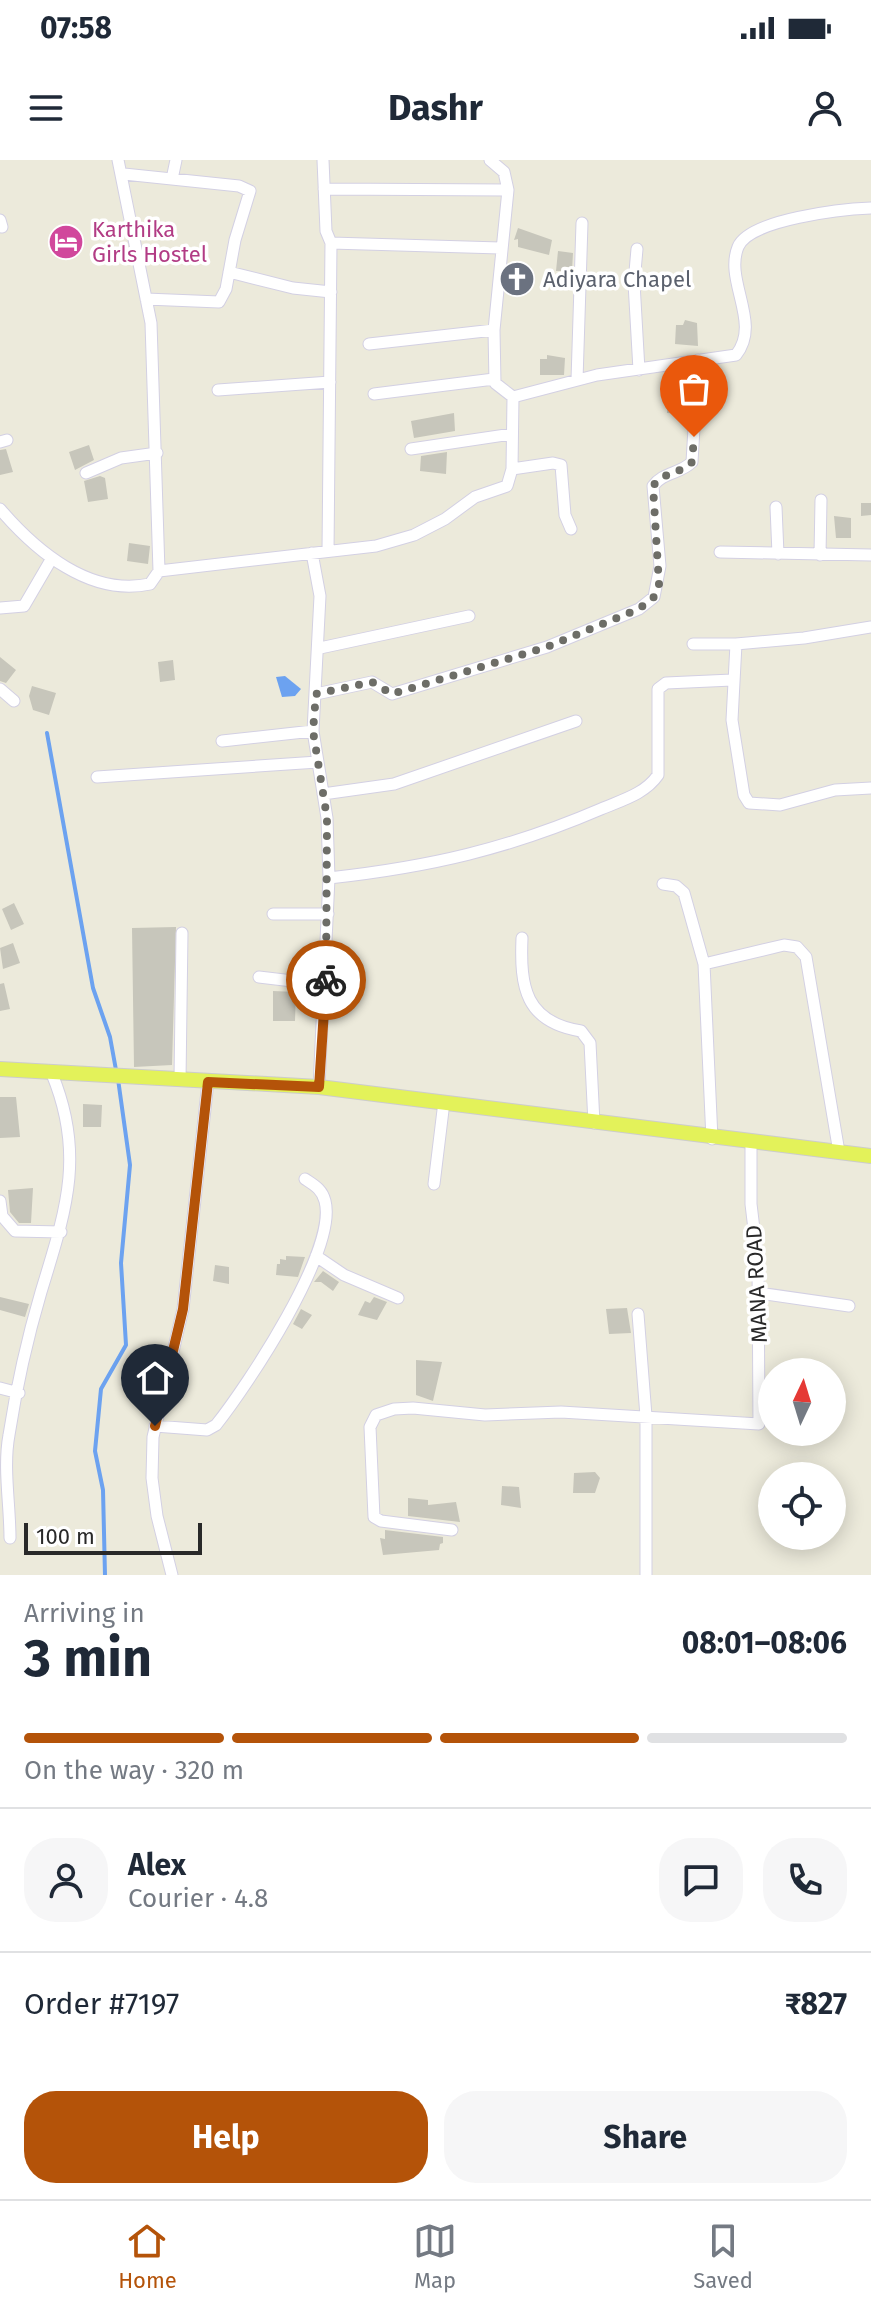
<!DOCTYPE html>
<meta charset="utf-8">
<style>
body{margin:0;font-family:"Fira Sans",sans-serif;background:#f6f6f7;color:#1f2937;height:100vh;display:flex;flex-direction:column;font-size:30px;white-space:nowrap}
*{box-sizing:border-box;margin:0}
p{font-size:26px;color:#747a83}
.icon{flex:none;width:44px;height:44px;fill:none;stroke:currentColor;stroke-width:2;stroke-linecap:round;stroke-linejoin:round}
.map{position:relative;height:1415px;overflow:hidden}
.details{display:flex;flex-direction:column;background:#fff;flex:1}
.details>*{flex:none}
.needle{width:52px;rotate:4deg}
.buttons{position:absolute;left:758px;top:1198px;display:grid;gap:16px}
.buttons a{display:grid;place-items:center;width:88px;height:88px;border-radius:50%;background:#fff;box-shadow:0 4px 20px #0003;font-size:40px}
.scale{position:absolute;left:24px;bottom:20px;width:178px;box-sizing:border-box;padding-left:8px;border:4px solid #292929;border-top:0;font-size:22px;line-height:28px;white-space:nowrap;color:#292929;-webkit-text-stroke:6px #fff;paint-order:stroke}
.pin{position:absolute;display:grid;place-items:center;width:68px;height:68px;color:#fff;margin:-82px -34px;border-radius:50% 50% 50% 0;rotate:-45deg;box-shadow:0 0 8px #0007}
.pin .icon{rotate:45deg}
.courier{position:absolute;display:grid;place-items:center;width:80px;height:80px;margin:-40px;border:6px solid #b45309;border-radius:50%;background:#fff;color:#222;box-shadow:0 2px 10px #0007}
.overview em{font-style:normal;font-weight:700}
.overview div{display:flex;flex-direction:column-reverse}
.overview{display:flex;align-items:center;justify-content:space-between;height:136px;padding:0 24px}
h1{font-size:52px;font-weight:700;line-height:60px}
.bar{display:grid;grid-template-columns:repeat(4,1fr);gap:12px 8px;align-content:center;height:96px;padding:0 24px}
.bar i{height:10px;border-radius:6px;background:#e0e1e3}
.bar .selected{background:#b45309}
.bar p{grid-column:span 4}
.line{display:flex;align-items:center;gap:20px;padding:0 24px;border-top:2px solid #e0e1e3}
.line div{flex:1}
.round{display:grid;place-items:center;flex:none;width:84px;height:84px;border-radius:32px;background:#f6f6f7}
.action{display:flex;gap:16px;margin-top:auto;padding:16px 24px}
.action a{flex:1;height:92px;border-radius:32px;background:#b45309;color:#fff;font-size:32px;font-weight:700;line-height:92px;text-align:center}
.action a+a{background:#f6f6f7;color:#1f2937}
.status{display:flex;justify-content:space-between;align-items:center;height:56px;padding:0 40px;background:#fff;direction:ltr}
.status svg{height:22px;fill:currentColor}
header{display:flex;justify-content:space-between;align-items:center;height:104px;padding:0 24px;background:#fff;font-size:36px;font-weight:700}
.tabs{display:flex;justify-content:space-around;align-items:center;height:112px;border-top:2px solid #e0e1e3;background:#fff;font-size:22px;color:#747a83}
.tabs a{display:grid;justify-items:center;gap:4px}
.tabs .selected{color:#b45309}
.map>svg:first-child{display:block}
</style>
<div class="status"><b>07:58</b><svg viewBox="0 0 49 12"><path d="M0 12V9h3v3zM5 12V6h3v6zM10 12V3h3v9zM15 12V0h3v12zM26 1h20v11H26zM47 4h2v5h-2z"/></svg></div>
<header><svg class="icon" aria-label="menu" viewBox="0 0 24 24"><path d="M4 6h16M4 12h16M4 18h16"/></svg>Dashr<svg class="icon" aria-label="person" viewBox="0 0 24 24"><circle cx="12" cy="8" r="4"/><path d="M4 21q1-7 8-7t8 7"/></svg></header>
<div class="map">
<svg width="871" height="1415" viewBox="0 0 871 1415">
<rect width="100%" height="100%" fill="#eceadb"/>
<path fill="#6ca2f0" d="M285 516 301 529 295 536 282 537 276 517Z"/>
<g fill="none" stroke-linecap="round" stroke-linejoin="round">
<path stroke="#6ca2f0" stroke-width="4" d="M47 573 93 828 110 877 116 910
M105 1415 103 1330 95 1291 101 1229 126 1185 121 1103 130 1005 118 919"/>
</g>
<path fill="#c7c6bb" d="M518 68 552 80 549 95 518 87V79L514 80Z
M558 91 573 93 572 111H556Z
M508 112 530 117 528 134 507 126Z
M685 160 697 163 698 186 675 184 676 165H683Z
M547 195 565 198 564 215H540V199H547Z
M668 233 687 235 686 254 667 253Z
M454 253 455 271 414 278 411 261Z
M89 285 94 300 75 310 69 292Z
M6 289 13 312 0 315V290Z
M447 292 446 314 420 311 421 296Z
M100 316 105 318 108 339 88 342 84 321Z
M861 343H871V355L861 356Z
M834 356 851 358V378H836Z
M129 383 150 386 148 404 127 401Z
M0 497 16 510 6 523 0 521Z
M173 500 175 520 160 522 158 502Z
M32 526 56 533 49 555 33 550 29 536Z
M14 743 24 764 11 770 2 749Z
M176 767 172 905 134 907 132 768Z
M13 783 20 803 3 809 0 788Z
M4 823 10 849 0 851V824Z
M273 831 296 832 295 861H273Z
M0 937H16L20 977 0 978Z
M83 944 102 945 101 967H83Z
M33 1028 31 1063H19L10 1052 8 1030Z
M286 1096 305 1097 298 1117 276 1115 277 1104H280V1099L286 1100Z
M215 1105 229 1107V1124L213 1121Z
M323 1111 339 1122 333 1131 321 1122H314Z
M0 1137 29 1144 25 1157 0 1150Z
M374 1137 387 1142 377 1160 358 1155 365 1141 370 1143Z
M627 1148 631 1173 609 1174 606 1149Z
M301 1149 312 1155 302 1169 293 1164Z
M416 1200 442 1202 433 1241 416 1235Z
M595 1312 600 1318 595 1333H573L574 1313Z
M502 1326 519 1327 521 1348 501 1345Z
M408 1338 428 1340V1345L456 1342 460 1362 408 1356Z
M385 1370 443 1377V1383L440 1384 439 1390 383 1395 380 1378 385 1379Z"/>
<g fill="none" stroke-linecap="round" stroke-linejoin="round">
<defs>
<path id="minor" d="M118 0 151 163 159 411
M323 0 326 71 331 83 500 88
M490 0 504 12 508 30 494 170 495 223 513 237 597 215 736 195C762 163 724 121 738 87 749 59 844 49 871 48
M124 14 239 26 250 31 235 80 226 129 219 142 146 139
M172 19 176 0
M324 29 508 30
M0 60 2 67
M637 89 634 123 639 210
M229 112 293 128 331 132
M369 184 494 170
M577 220 582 63
M218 230 330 222
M374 234 494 219
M0 282 7 280
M411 289 512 274
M512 309 553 303 561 305 565 355 571 369
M86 313 121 298 157 293
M776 347 778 394
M0 349C36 391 90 437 150 424L159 411 376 386 414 375 445 359 475 337 507 326 512 309 513 237
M328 391 331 83
M720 392 871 395
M312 393 320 436 313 571 327 658 329 718 319 927
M820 395 821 340
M0 448 24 446 52 398
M871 467 804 478 736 484 732 560 744 635 749 643 780 645 835 630 871 628
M693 484H736
M320 488 469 456
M0 529 14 541
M316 534 372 522 392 534 547 487 639 449 654 437 660 406 653 326C663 312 680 314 692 302L698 200
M222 581 313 571
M97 617 318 602
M323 634 394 624 576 561
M329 718C429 707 508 689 601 649 622 640 645 634 658 615V529L666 523 732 520
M663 724 676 726 684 733 704 804 784 785 797 787 806 797 839 992
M273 754H328
M522 778C520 827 525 862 581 871L590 883 594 963
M704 804 712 979
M259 817 326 825
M180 920 182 773
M434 1024 444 942
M0 1041 2 1056 15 1071 61 1072
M316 1096 344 1115 398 1138
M759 1133 849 1146
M638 1154 646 1256V1415
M0 1228 19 1233
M155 1266 207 1270 216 1265C247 1226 338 1090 325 1041 322 1029 314 1025 305 1019
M452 1370 381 1361 374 1357 370 1267 376 1255 394 1249 413 1248 485 1255 561 1252 759 1264 758 1103 751 1044V983
M10 1378C10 1345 3 1307 9 1275 16 1230 28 1176 41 1132 65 1053 86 996 52 914
M172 1415 157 1356 152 1318 153 1277 183 1149 208 922"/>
<path id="major" d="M0 909 319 927 871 996"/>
</defs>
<use href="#minor" stroke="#d3d0e3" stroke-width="13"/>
<use href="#major" stroke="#ccc" stroke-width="16"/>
<use href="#minor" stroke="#fff" stroke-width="11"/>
<use href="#major" stroke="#e3f25a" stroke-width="14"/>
</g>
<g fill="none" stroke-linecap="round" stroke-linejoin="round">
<path stroke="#6d6d67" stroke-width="8" stroke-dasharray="0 14.4" d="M326 820 327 658 313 571 316 534 372 522 392 534 547 487 639 449 654 437 659 424 653 326C663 312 680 314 692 302L694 277"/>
<path stroke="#b45309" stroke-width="10" d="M155 1266 183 1149 208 922 319 927 326 820"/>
</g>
<defs>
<symbol id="hotel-disc" viewBox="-11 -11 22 22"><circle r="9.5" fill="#d1479c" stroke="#fff"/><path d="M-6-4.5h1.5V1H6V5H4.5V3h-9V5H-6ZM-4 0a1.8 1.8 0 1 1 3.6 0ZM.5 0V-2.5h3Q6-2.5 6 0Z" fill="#fff"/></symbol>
<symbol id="church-disc" viewBox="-11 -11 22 22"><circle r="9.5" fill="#6b7280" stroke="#fff"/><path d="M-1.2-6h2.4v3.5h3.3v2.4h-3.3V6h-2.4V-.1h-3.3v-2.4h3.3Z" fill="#fff"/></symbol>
</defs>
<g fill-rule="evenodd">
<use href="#hotel-disc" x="46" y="62" width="40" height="40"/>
<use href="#church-disc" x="497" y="99" width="40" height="40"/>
</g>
<g text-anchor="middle" stroke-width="7" stroke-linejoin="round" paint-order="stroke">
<g font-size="22" fill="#b23c85" stroke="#fff" text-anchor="start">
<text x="92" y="77">Karthika<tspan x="92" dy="25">Girls Hostel</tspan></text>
</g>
<g font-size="22" fill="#5b616d" stroke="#fff" text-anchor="start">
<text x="543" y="127">Adiyara Chapel</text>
</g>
<g font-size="22" fill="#292929" stroke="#fff">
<text transform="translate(756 1124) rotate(-93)" y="8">MANA ROAD</text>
</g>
</g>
</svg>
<div class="buttons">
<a><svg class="needle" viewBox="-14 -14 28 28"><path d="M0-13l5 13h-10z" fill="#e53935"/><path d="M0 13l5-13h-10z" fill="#747a83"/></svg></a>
<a><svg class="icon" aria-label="locate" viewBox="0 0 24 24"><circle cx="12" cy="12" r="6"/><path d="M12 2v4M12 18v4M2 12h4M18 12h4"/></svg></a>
</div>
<div class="scale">100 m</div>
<div class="pin" style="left:694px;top:277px;background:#ea580c"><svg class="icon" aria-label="bag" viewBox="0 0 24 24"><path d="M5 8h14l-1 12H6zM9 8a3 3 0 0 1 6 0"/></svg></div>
<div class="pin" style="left:155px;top:1266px;background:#1f2937"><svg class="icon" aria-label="home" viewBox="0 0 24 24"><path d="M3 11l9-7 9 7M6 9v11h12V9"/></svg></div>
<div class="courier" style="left:326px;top:820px"><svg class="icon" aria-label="bike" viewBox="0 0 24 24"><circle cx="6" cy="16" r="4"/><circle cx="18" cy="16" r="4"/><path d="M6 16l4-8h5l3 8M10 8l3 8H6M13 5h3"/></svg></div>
</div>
<section class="details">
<div class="overview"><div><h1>3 min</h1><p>Arriving in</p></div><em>08:01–08:06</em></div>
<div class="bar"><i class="selected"></i><i class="selected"></i><i class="selected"></i><i></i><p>On the way · 320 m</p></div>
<div class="line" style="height:144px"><a class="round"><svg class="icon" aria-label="person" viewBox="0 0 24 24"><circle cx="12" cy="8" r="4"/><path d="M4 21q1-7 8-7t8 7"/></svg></a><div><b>Alex</b><p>Courier · 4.8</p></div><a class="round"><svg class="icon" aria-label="chat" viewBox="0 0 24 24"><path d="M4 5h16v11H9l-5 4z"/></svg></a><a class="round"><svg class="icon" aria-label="phone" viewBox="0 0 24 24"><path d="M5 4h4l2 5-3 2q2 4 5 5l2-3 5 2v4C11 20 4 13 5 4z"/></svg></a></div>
<div class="line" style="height:104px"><div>Order #7197</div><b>₹827</b></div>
<div class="action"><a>Help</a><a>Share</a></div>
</section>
<nav class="tabs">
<a class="selected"><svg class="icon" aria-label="home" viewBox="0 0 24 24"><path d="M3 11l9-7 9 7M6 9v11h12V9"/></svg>Home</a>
<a><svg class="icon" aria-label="map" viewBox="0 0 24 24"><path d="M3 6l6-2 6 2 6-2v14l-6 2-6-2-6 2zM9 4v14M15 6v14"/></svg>Map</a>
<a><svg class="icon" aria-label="saved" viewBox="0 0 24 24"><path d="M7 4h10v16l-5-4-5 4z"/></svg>Saved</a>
</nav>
